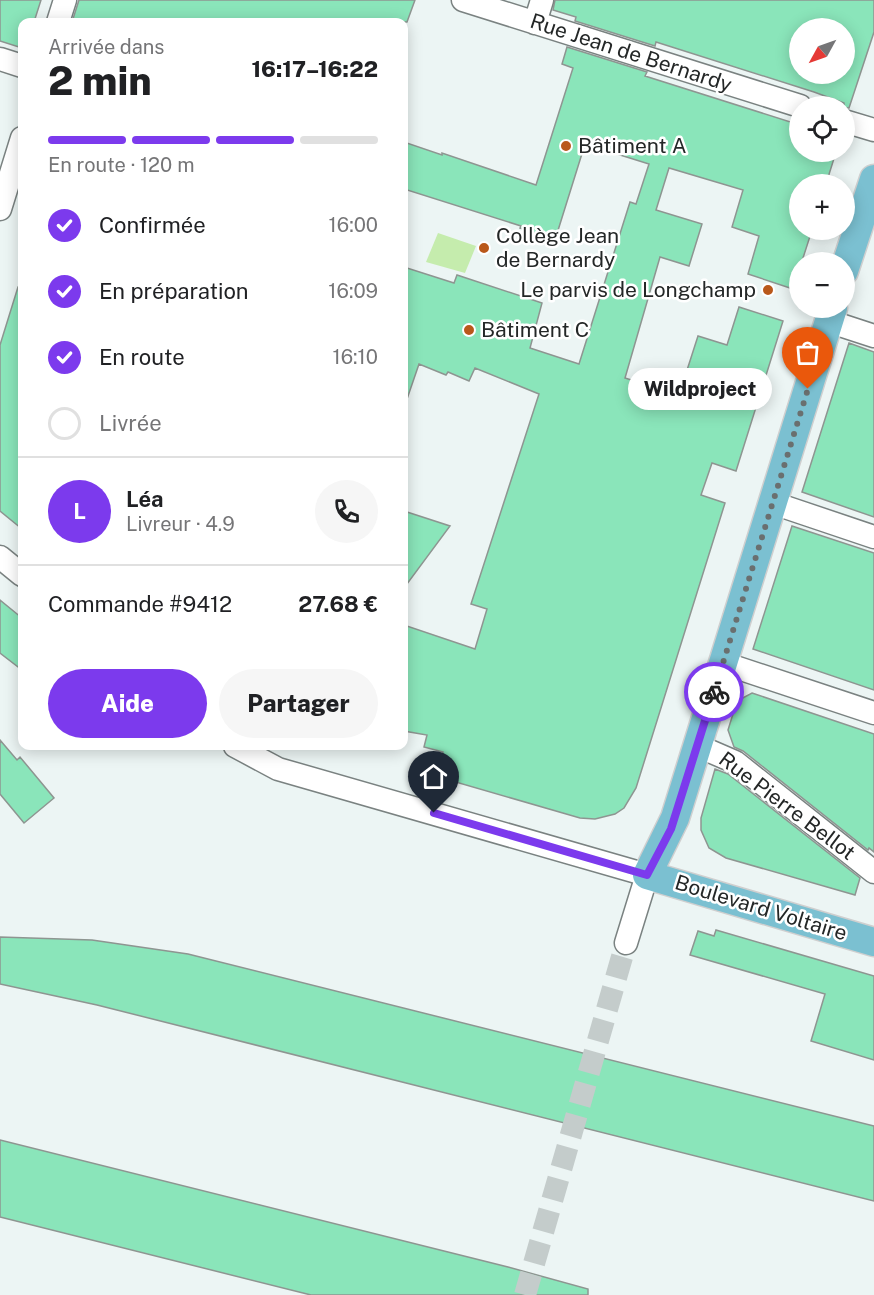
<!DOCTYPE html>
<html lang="fr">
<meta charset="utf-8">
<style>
body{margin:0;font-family:"Public Sans",sans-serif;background:#f6f6f6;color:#202124;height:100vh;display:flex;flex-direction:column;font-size:22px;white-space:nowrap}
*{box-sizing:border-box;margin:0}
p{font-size:20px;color:#757577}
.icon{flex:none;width:33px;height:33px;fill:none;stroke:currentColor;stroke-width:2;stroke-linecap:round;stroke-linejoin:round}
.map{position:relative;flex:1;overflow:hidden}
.panel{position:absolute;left:18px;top:18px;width:390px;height:732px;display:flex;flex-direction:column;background:#fff;border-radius:12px;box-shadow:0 3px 15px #0003}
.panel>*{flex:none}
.needle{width:39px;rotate:230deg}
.fabs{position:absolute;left:789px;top:18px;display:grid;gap:12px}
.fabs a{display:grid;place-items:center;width:66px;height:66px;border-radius:50%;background:#fff;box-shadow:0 3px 15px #0003;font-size:30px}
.pin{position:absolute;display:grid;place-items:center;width:51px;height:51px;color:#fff;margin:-62px -26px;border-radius:50% 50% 50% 0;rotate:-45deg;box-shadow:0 0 6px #0007}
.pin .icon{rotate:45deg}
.courier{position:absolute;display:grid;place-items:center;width:60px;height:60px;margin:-30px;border:4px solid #7c3aed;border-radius:50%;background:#fff;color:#222;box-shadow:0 2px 8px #0007}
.bubble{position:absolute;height:42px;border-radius:21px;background:#fff;box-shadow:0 3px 15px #0003;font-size:20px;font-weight:800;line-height:42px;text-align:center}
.summary em{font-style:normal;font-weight:800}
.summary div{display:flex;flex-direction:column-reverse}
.summary{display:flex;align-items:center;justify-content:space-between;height:102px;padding:0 30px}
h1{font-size:39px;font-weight:800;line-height:45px}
.bar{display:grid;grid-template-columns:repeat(4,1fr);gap:9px 6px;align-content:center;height:72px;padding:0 30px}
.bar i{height:8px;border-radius:4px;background:#e0e0e0}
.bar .active{background:#7c3aed}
.bar p{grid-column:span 4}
.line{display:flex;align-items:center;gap:15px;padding:0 30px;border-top:2px solid #e0e0e0}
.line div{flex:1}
.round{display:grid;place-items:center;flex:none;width:63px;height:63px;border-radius:32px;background:#f6f6f6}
ol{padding:0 30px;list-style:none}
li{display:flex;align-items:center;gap:18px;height:66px}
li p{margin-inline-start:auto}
li .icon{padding:6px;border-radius:50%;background:#7c3aed;color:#fff;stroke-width:4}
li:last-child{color:#757577}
li i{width:33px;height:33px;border:3px solid #e0e0e0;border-radius:50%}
.cta{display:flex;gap:12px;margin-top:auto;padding:12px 30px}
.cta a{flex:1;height:69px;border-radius:36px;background:#7c3aed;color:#fff;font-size:24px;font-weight:800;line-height:69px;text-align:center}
.cta a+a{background:#f6f6f6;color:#202124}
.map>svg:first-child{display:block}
</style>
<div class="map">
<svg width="874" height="1295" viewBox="0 0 874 1295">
<rect width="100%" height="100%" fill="#ecf5f4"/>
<path fill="#c5ecad" d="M438 233 476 246 465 273 426 262Z"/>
<path fill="#8ae5ba" stroke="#8e9591" stroke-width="1.5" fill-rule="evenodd" d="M0 0H41L34 22H22V48L0 41Z
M79 0H415L407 22H72Z
M555 0H874V32L849 108H844V103L814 92 656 42 655 46 575 21 576 17 553 10ZM800 28H844V74H800Z
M567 47 647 72 645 76 800 125V152H836L826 184H800V230H812L793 289 748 274 759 236 732 227 743 190 669 168 656 210 702 224 689 266 660 257 625 378 679 395 698 336 727 345 739 307 783 321 736 471 712 463 701 495 725 503 636 788 624 808 615 814 595 819 580 818 435 776 443 752 424 747 427 735 404 731V625L475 649 487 609 471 604 539 394 475 368 469 381 448 372 446 375 419 364 407 399 404 398V267L454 283 457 275 542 303 530 348 579 364 630 202 636 204 649 164 585 144 555 240 520 228 521 226 404 189V142L442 155V153L536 185 573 68 562 64Z
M18 287H22V529L0 511V345Z
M849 343 874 352V517L802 492Z
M404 511 450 526 404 588Z
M792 526 874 553V690L753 649Z
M0 600 22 618V670L0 653Z
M752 693 874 734V852L869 848 868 850 743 751 734 747 728 730 737 701Z
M0 740 17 760 20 757 54 798 24 823 0 794Z
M715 769 728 774 860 878 855 895 726 858 709 848 701 830V818Z
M716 930 874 976V1060L811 1041 825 994 690 955 698 931 714 936Z
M0 937 92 940 188 954 874 1126V1201L97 1005 0 984Z
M0 1140 508 1267 588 1289V1295H311L0 1217Z"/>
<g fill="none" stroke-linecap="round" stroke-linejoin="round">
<path stroke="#c4cccb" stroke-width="22" stroke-dasharray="22 11" stroke-linecap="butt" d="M525 1295 626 943"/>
<defs>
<path id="minor" d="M463 0 800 106
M58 22 65 0
M535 23 542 0
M0 59 22 66
M844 121 874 130
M0 209 22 138
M828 321 874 336
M773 503 874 537
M0 557 22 575
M723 663 874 713
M235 746 278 769 647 875 626 943
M698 746 735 762 874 872"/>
<path id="major" d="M844 271 874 179
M833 308 675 818 647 875 874 942"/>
</defs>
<use href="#minor" stroke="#7a8281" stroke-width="25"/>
<use href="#major" stroke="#cfcfcf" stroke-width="31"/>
<use href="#minor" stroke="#fff" stroke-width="22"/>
<use href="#major" stroke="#7bc0d1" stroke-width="28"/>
</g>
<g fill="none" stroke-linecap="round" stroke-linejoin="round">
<path stroke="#6a6f6f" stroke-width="6" stroke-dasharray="0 10.8" d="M714 692 808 389"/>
<path stroke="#7c3aed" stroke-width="8" d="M434 813 647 875 671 829 714 692"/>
</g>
<g fill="#b9581a" stroke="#fff" stroke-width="2">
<circle cx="566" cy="146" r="6"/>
<circle cx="484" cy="248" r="6"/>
<circle cx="768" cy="290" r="6"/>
<circle cx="469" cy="330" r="6"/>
</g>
<g text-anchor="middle" stroke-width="5" stroke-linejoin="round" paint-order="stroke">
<g font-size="21" fill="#242727" stroke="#fff">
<text transform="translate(631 53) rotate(18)" y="7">Rue Jean de Bernardy</text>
<text transform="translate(787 806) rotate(37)" y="7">Rue Pierre Bellot</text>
<text transform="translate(761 908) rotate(17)" y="7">Boulevard Voltaire</text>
</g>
<g font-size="21" fill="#242727" stroke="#fff" text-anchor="start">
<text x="578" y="153">Bâtiment A</text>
<text x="496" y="243">Collège Jean<tspan x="496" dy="24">de Bernardy</tspan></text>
<text x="756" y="297" text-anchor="end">Le parvis de Longchamp</text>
<text x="481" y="337">Bâtiment C</text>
</g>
</g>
</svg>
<div class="fabs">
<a><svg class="needle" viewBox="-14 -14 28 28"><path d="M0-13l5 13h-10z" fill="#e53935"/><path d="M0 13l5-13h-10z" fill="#757577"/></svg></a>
<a><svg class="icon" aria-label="locate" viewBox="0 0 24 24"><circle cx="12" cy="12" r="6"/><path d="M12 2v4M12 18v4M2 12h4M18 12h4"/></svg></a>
<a>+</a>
<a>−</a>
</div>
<div class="pin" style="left:808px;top:389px;background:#ea580c"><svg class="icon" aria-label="bag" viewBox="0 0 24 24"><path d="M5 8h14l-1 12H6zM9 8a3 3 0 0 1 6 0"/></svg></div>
<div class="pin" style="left:434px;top:813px;background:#1f2937"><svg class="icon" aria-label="home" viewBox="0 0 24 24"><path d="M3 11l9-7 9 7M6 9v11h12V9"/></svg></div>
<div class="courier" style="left:714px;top:692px"><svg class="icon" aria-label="bike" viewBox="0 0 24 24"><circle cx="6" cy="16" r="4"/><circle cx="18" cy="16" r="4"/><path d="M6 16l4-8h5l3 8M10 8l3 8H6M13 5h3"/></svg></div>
<div class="bubble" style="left:628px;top:368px;width:144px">Wildproject</div>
<section class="panel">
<div class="summary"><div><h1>2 min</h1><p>Arrivée dans</p></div><em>16:17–16:22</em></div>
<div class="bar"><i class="active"></i><i class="active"></i><i class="active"></i><i></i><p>En route · 120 m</p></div>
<ol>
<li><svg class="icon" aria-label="check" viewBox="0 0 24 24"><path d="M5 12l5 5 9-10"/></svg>Confirmée<p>16:00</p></li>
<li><svg class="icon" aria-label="check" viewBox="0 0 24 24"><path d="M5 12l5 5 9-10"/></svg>En préparation<p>16:09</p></li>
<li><svg class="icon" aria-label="check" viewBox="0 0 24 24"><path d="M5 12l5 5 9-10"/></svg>En route<p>16:10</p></li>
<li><i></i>Livrée</li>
</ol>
<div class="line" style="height:108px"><b class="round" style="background:#7c3aed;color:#fff">L</b><div><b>Léa</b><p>Livreur · 4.9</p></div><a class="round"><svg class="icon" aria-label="phone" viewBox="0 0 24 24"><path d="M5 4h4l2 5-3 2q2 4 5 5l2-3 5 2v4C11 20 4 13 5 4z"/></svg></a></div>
<div class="line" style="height:78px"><div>Commande #9412</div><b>27.68 €</b></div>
<div class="cta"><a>Aide</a><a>Partager</a></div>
</section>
</div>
